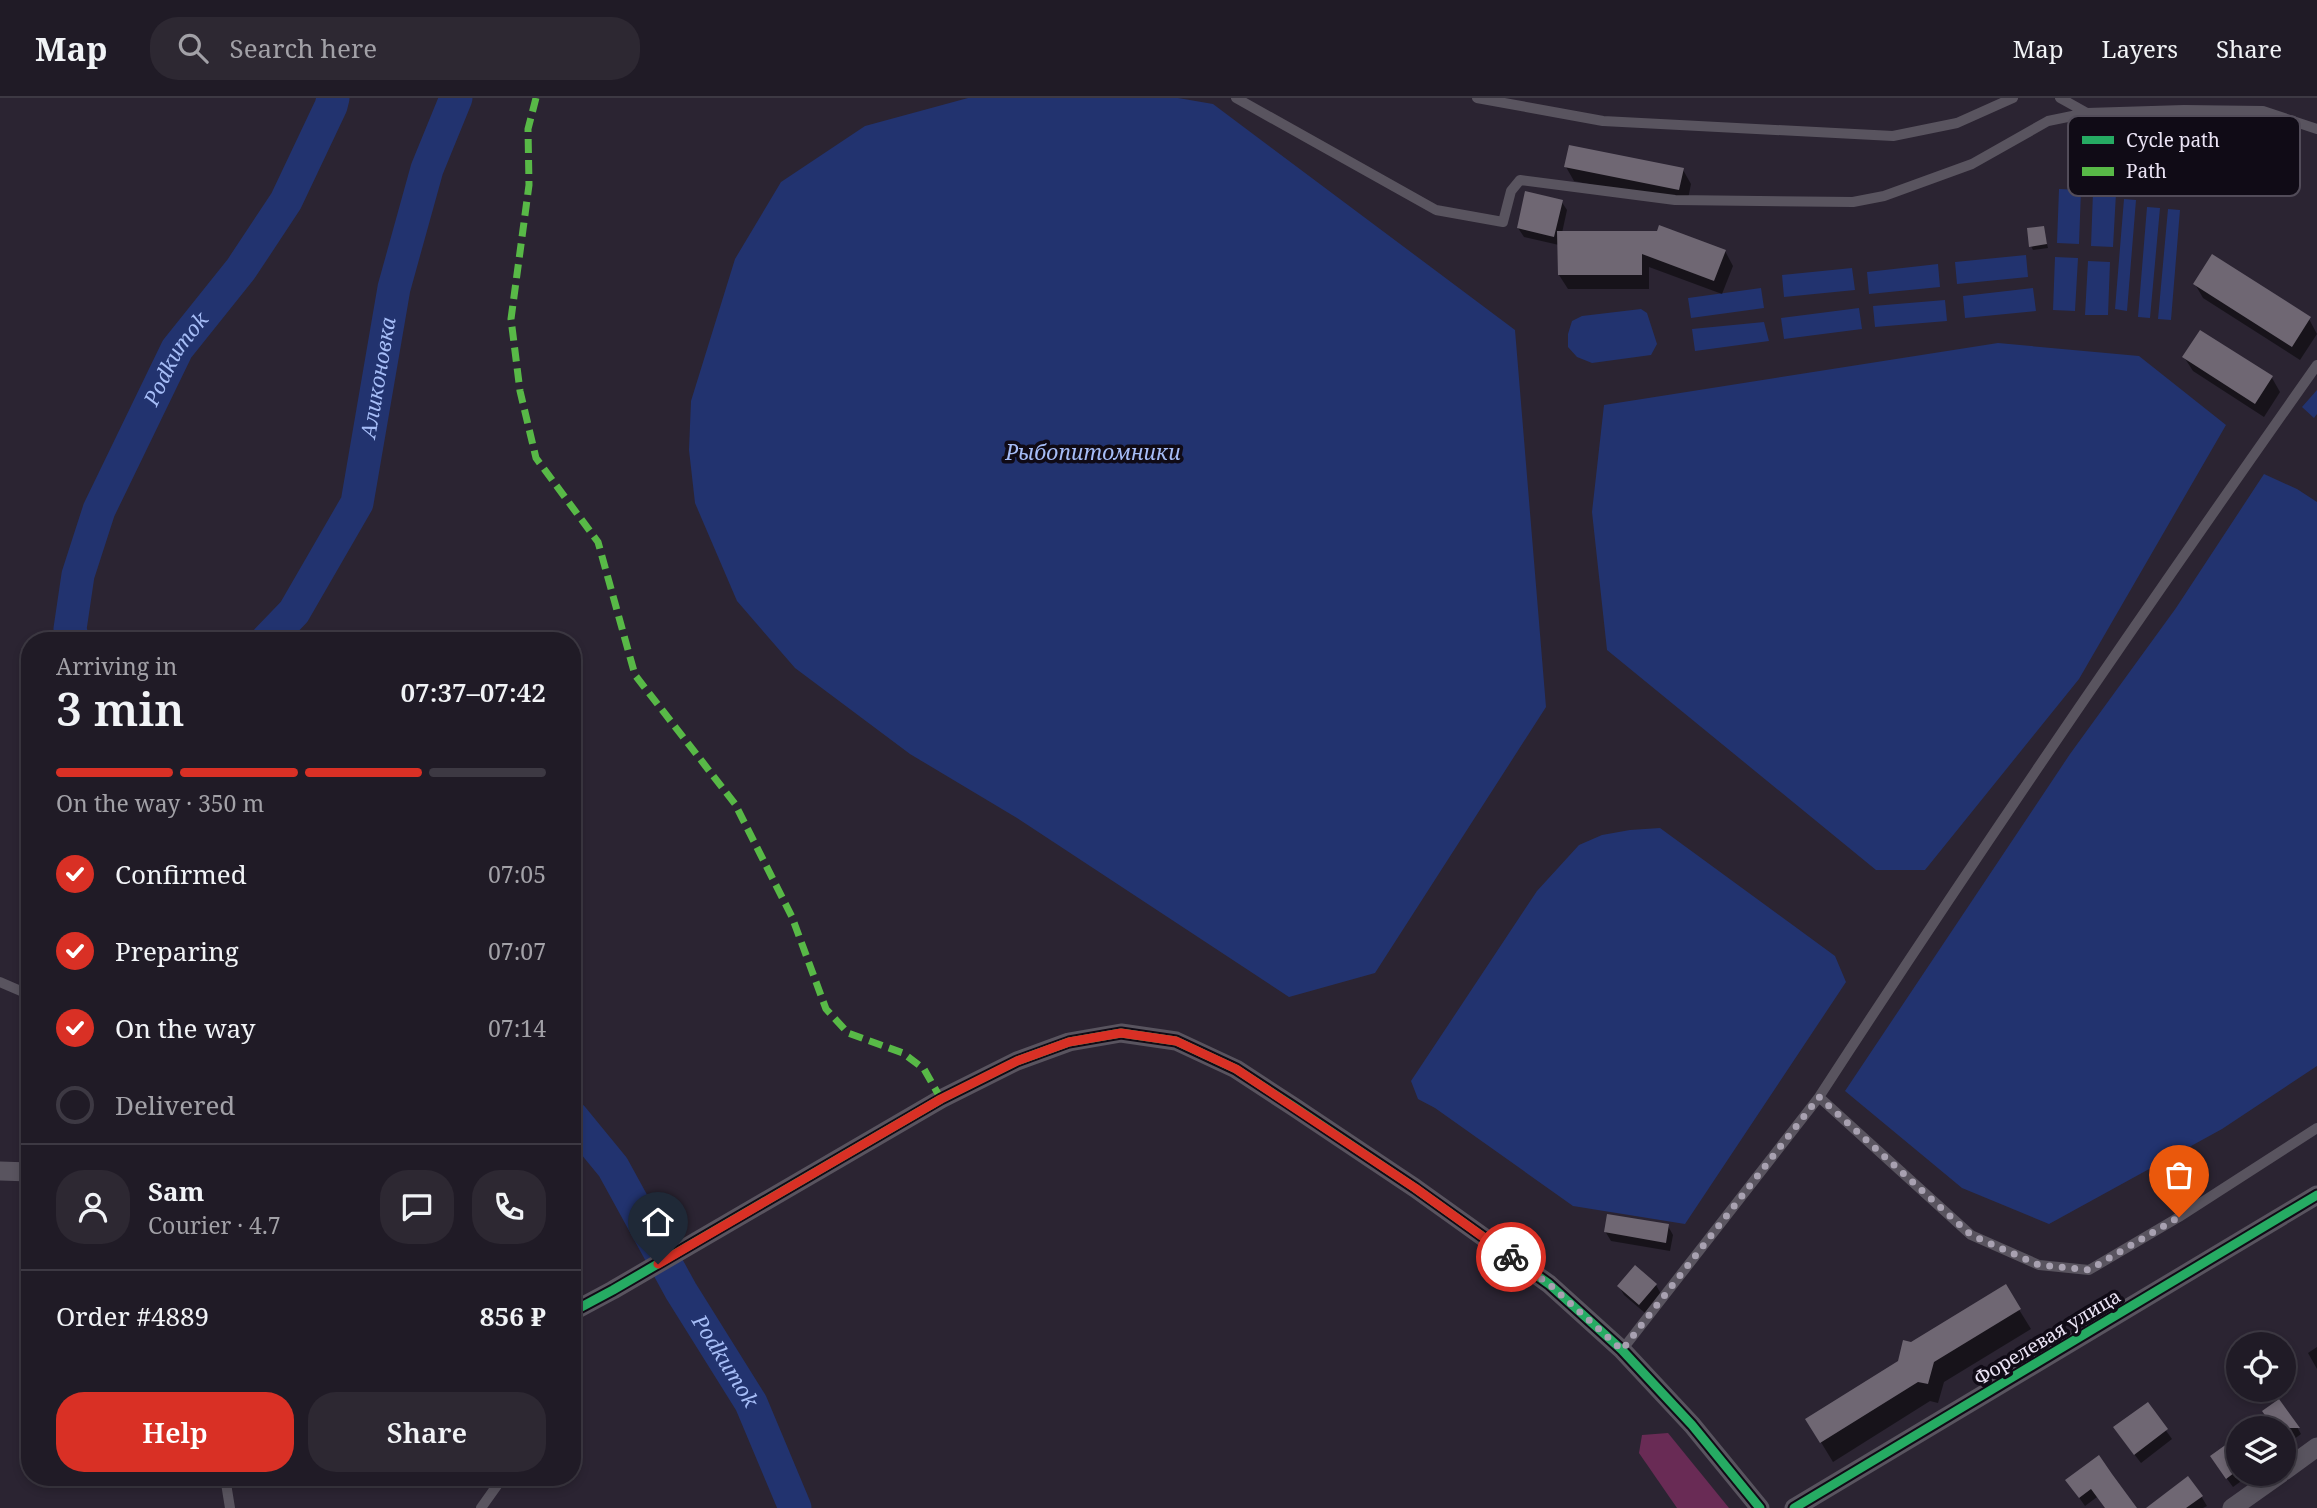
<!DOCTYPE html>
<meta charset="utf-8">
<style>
body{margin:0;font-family:"Noto Serif",serif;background:#2d2832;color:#f1f3f6;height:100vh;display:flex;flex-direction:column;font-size:26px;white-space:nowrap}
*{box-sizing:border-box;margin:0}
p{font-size:23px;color:#a2a1a7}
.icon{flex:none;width:38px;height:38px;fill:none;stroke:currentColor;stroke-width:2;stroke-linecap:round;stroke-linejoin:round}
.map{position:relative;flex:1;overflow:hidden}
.side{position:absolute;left:21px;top:534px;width:560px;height:854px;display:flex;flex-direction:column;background:#201b26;border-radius:28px;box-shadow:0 4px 10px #0003,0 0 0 2px #3d3943}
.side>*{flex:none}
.controls{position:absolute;left:2226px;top:1234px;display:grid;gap:14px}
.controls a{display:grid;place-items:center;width:70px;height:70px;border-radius:50%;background:#201b26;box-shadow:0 4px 10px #0003,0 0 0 2px #3d3943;font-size:35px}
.pin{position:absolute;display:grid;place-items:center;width:60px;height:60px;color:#fff;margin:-72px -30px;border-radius:50% 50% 50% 0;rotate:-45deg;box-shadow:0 0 7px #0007}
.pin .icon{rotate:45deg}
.courier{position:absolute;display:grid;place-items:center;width:70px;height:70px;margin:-35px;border:5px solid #d93025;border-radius:50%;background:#fff;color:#222;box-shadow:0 2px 9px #0007}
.head em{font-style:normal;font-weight:600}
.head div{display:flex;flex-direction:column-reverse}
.head{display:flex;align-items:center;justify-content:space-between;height:119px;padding:0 35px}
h1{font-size:46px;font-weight:600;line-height:52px}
.bar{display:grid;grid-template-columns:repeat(4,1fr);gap:10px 7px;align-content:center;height:84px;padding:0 35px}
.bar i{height:9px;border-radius:5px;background:#3d3943}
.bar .on{background:#d93025}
.bar p{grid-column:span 4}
.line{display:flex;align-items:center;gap:18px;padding:0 35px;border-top:2px solid #3d3943}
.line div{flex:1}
.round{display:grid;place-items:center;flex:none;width:74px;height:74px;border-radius:28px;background:#2d2832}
ol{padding:0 35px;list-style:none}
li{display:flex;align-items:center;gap:21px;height:77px}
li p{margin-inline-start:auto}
li .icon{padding:7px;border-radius:50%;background:#d93025;color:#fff;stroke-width:4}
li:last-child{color:#a2a1a7}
li i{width:38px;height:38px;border:4px solid #3d3943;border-radius:50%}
.action{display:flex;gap:14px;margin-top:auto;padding:14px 35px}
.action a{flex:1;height:80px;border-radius:28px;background:#d93025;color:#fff;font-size:28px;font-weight:600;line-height:80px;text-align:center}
.action a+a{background:#2d2832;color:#f1f3f6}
header{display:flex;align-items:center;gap:42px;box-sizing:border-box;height:98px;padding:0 35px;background:#201b26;border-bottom:2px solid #3d3943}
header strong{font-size:33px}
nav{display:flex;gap:38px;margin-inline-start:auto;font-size:24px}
.search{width:490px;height:63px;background:#2d2832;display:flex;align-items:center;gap:18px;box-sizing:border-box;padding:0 24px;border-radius:28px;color:#a2a1a7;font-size:26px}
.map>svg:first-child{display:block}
</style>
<header>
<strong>Map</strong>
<div class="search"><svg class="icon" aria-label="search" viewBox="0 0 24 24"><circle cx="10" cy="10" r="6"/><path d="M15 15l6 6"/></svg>Search here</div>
<nav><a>Map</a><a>Layers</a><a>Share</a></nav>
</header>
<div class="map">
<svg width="2317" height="1410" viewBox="0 0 2317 1410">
<rect width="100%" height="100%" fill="#2b2432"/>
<path fill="#692b55" d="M1668 1335 1729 1410H1677L1639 1355 1642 1337Z"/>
<path fill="#22336f" d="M968 0H1178L1213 6 1515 232 1546 609 1375 875 1289 899 1017 720 910 656 795 570 737 503 695 405 689 352 691 303 735 161 781 84 865 28Z
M2059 91 2081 92 2079 146 2057 145Z
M2093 94 2116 95 2113 149 2091 148Z
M2124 101 2136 102 2127 213 2115 211Z
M2147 109 2160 110 2150 220 2138 219Z
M2168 111 2180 112 2171 222 2158 221Z
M2026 157 2028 179 1957 186 1955 164Z
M2055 159 2078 160 2075 213 2053 212Z
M2088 163 2110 164 2108 217H2085Z
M1938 166 1940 189 1869 196 1867 174Z
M1852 170 1855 192 1784 199 1782 177Z
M1761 190 1764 210 1691 220 1688 200Z
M2033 190 2036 213 1965 220 1963 198Z
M1945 202 1947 223 1875 229 1873 208Z
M1859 210 1862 231 1784 241 1781 220Z
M1641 211 1647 215 1657 246 1651 257 1592 265 1577 259 1568 249V236L1572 223 1582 218Z
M1764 224 1769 243 1695 253 1692 231Z
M1998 245 2139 258 2226 327 2079 581 1925 772H1876L1607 552 1592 414 1604 307Z
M2317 292V316L2314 320 2302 309Z
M2264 376 2297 391 2317 404V968L2222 1031 2049 1126 1962 1090 1845 993 2070 656 2176 510Z
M1660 730 1835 858 1846 884 1685 1126 1573 1108 1435 1010 1418 1001 1411 983 1537 793 1579 747 1602 737 1630 732Z"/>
<path fill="#0007" d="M1566 69 1683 72 1691 86 1687 106 1574 83Z
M1561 103 1567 112 1562 135 1725 153 1733 168 1722 196 1649 169V191H1568L1559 177V147L1524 139 1518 130Z
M2043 129 2048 150 2033 152 2031 148Z
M2195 186 2309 221 2317 236 2300 262 2203 200Z
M2184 259 2272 280 2280 294 2264 319 2193 273Z
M1668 1128 1673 1137 1670 1153 1611 1143 1605 1133Z
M1656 1187 1661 1196 1645 1215 1624 1197 1619 1188Z
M2005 1189 2031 1231 1944 1284 1938 1305 1930 1303 1833 1364 1819 1341 1899 1264 1911 1245Z
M2263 1237 2269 1246H2251Z
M2317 1249V1271L2308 1255Z
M2238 1255V1285L2225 1265Z
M2147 1306 2172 1341 2141 1365 2121 1339Z
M2296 1327 2301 1336 2286 1347 2284 1343V1330H2274Z
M2230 1345 2238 1356V1376H2251L2233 1389 2217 1367Z
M2098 1360 2135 1410H2106L2097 1399 2085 1408 2073 1391Z
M2201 1398 2207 1408 2203 1410H2168Z"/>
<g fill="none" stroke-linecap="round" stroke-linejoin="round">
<g stroke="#22336f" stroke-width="33">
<path id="s1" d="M73 542 70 531 78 477 99 412 177 251 241 171 286 103 331 8 333 0"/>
<path id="s2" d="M267 542 294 514 357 405 394 190 427 71 456 0"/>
<path id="s3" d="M572 1019 613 1069 681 1193 751 1305 795 1410"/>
</g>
</g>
<path fill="#6f6773" d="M1569 47 1684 70 1679 92 1564 69Z
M1525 93 1563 102 1554 139 1517 130Z
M1659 127 1726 152 1714 183 1642 156V177H1558L1557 133H1657Z
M2044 128 2047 146 2029 149 2027 130Z
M2212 156 2311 219 2292 249 2193 186Z
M2200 232 2273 278 2255 306 2182 259Z
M1607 1116 1669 1126 1666 1145 1604 1134Z
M1635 1167 1657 1186 1639 1207 1617 1188Z
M2006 1186 2021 1211 1934 1264 1928 1286 1918 1284 1820 1345 1805 1321 1898 1263 1903 1242 1911 1244Z
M2279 1301 2300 1330H2274L2262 1313Z
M2148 1304 2168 1331 2134 1357 2113 1329Z
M2231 1343 2238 1353V1372L2226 1381 2210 1358Z
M2099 1357 2112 1376 2137 1410H2105L2091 1391 2079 1400 2065 1382Z
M2188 1378 2203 1398 2186 1410H2146Z"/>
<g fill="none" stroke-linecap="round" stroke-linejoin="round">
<path stroke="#59545f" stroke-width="10" d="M1236 0 1436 112 1503 124 1511 93 1520 82 1675 102 1853 104 1884 98 1972 66 2048 23 2087 15 2184 12 2263 13 2317 31
M1477 0 1603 23 1893 38 1957 25 2013 0
M2060 0 2087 15
M0 884 30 897
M1819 999C1980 751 2147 508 2317 267
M1622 1252 1819 999 1971 1137 2039 1167 2089 1172 2179 1119 2317 1030
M225 1379 230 1410
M481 1410 503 1379"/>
<path stroke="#59545f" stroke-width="19" d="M0 1073 30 1074
M572 1214 613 1192 941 1001 1017 963 1069 944 1121 935 1176 943 1236 971 1294 1009 1415 1090 1549 1186 1622 1252 1692 1327 1760 1410
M2284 1373 2317 1349
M1794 1410 2317 1097
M2232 1410 2280 1376"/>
<path stroke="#58b947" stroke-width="7" stroke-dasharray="14 7" stroke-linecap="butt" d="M536 0 528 31 529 87 511 221 520 293 536 360 598 444 635 577 735 706 792 819 826 911 848 935 903 955 924 971 941 1001"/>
<defs>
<path id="cycleway" d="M572 1214 613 1192 941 1001 1017 963 1069 944 1121 935 1176 943 1236 971 1294 1009 1415 1090 1549 1186 1622 1252 1692 1327 1760 1410
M1794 1410 2317 1097"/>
</defs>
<use href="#cycleway" stroke="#100b16" stroke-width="13"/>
<use href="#cycleway" stroke="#26ab63" stroke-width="9"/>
</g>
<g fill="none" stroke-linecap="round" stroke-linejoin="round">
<path stroke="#a8a1b1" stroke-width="7" stroke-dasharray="0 12.6" d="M1511 1159 1549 1186 1622 1252 1819 999 1971 1137 2039 1167 2089 1172 2179 1119"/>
<path stroke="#d93025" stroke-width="9" d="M658 1166 941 1001 1017 963 1069 944 1121 935 1176 943 1236 971 1415 1090 1511 1159"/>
</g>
<g text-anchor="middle" stroke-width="7" stroke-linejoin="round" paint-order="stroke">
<g font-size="19" fill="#ebe4f5" stroke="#100b16">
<text transform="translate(2047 1239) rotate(-31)" y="7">Форелевая улица</text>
</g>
<g font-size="21" font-style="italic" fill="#a6bdf7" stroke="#100b16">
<text dy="7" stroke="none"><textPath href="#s1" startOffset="304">Podkumok</textPath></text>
<text dy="7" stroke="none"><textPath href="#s2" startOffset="292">Аликоновка</textPath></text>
<text x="1093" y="362">Рыбопитомники</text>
<text dy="7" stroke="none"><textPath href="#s3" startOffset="289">Podkumok</textPath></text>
</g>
</g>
<rect x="2068" y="18" width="232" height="80" rx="10" fill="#100b16" stroke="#524c59" stroke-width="2"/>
<rect x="2082" y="38" width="32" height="8" fill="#26ab63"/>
<rect x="2082" y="69" width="32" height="9" fill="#58b947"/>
<g font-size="19" fill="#ebe4f5">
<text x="2126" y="49">Cycle path</text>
<text x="2126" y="80">Path</text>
</g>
</svg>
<div class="controls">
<a><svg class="icon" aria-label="locate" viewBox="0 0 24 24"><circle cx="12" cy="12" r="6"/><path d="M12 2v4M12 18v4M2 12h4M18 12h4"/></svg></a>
<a><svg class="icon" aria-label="layers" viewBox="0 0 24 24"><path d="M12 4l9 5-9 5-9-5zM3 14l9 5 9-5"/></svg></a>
</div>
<div class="pin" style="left:2179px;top:1119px;background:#ea580c"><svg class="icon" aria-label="bag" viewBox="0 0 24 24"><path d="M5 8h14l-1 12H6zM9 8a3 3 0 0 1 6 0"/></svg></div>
<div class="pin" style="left:658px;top:1166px;background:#1f2937"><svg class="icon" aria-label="home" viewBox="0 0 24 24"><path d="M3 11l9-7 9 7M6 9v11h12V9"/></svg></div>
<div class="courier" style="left:1511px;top:1159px"><svg class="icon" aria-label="bike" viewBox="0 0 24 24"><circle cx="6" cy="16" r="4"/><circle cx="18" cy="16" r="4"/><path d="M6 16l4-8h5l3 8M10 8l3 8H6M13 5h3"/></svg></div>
<section class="side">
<div class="head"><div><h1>3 min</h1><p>Arriving in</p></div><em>07:37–07:42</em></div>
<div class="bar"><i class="on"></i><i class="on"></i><i class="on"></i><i></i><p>On the way · 350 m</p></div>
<ol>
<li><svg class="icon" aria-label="check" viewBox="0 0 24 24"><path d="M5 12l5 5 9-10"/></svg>Confirmed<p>07:05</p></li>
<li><svg class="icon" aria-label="check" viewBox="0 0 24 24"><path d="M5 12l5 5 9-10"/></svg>Preparing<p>07:07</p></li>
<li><svg class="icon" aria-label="check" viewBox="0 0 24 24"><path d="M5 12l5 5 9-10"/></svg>On the way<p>07:14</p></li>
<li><i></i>Delivered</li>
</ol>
<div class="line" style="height:126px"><a class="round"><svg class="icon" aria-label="person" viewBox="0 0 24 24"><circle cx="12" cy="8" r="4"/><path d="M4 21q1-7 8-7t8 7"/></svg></a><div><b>Sam</b><p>Courier · 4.7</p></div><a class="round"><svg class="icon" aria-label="chat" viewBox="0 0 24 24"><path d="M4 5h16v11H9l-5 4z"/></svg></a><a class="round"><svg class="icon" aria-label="phone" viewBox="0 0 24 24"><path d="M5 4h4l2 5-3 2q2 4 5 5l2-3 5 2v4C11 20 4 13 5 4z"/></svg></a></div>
<div class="line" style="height:91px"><div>Order #4889</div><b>856 ₽</b></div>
<div class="action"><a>Help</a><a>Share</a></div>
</section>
</div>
